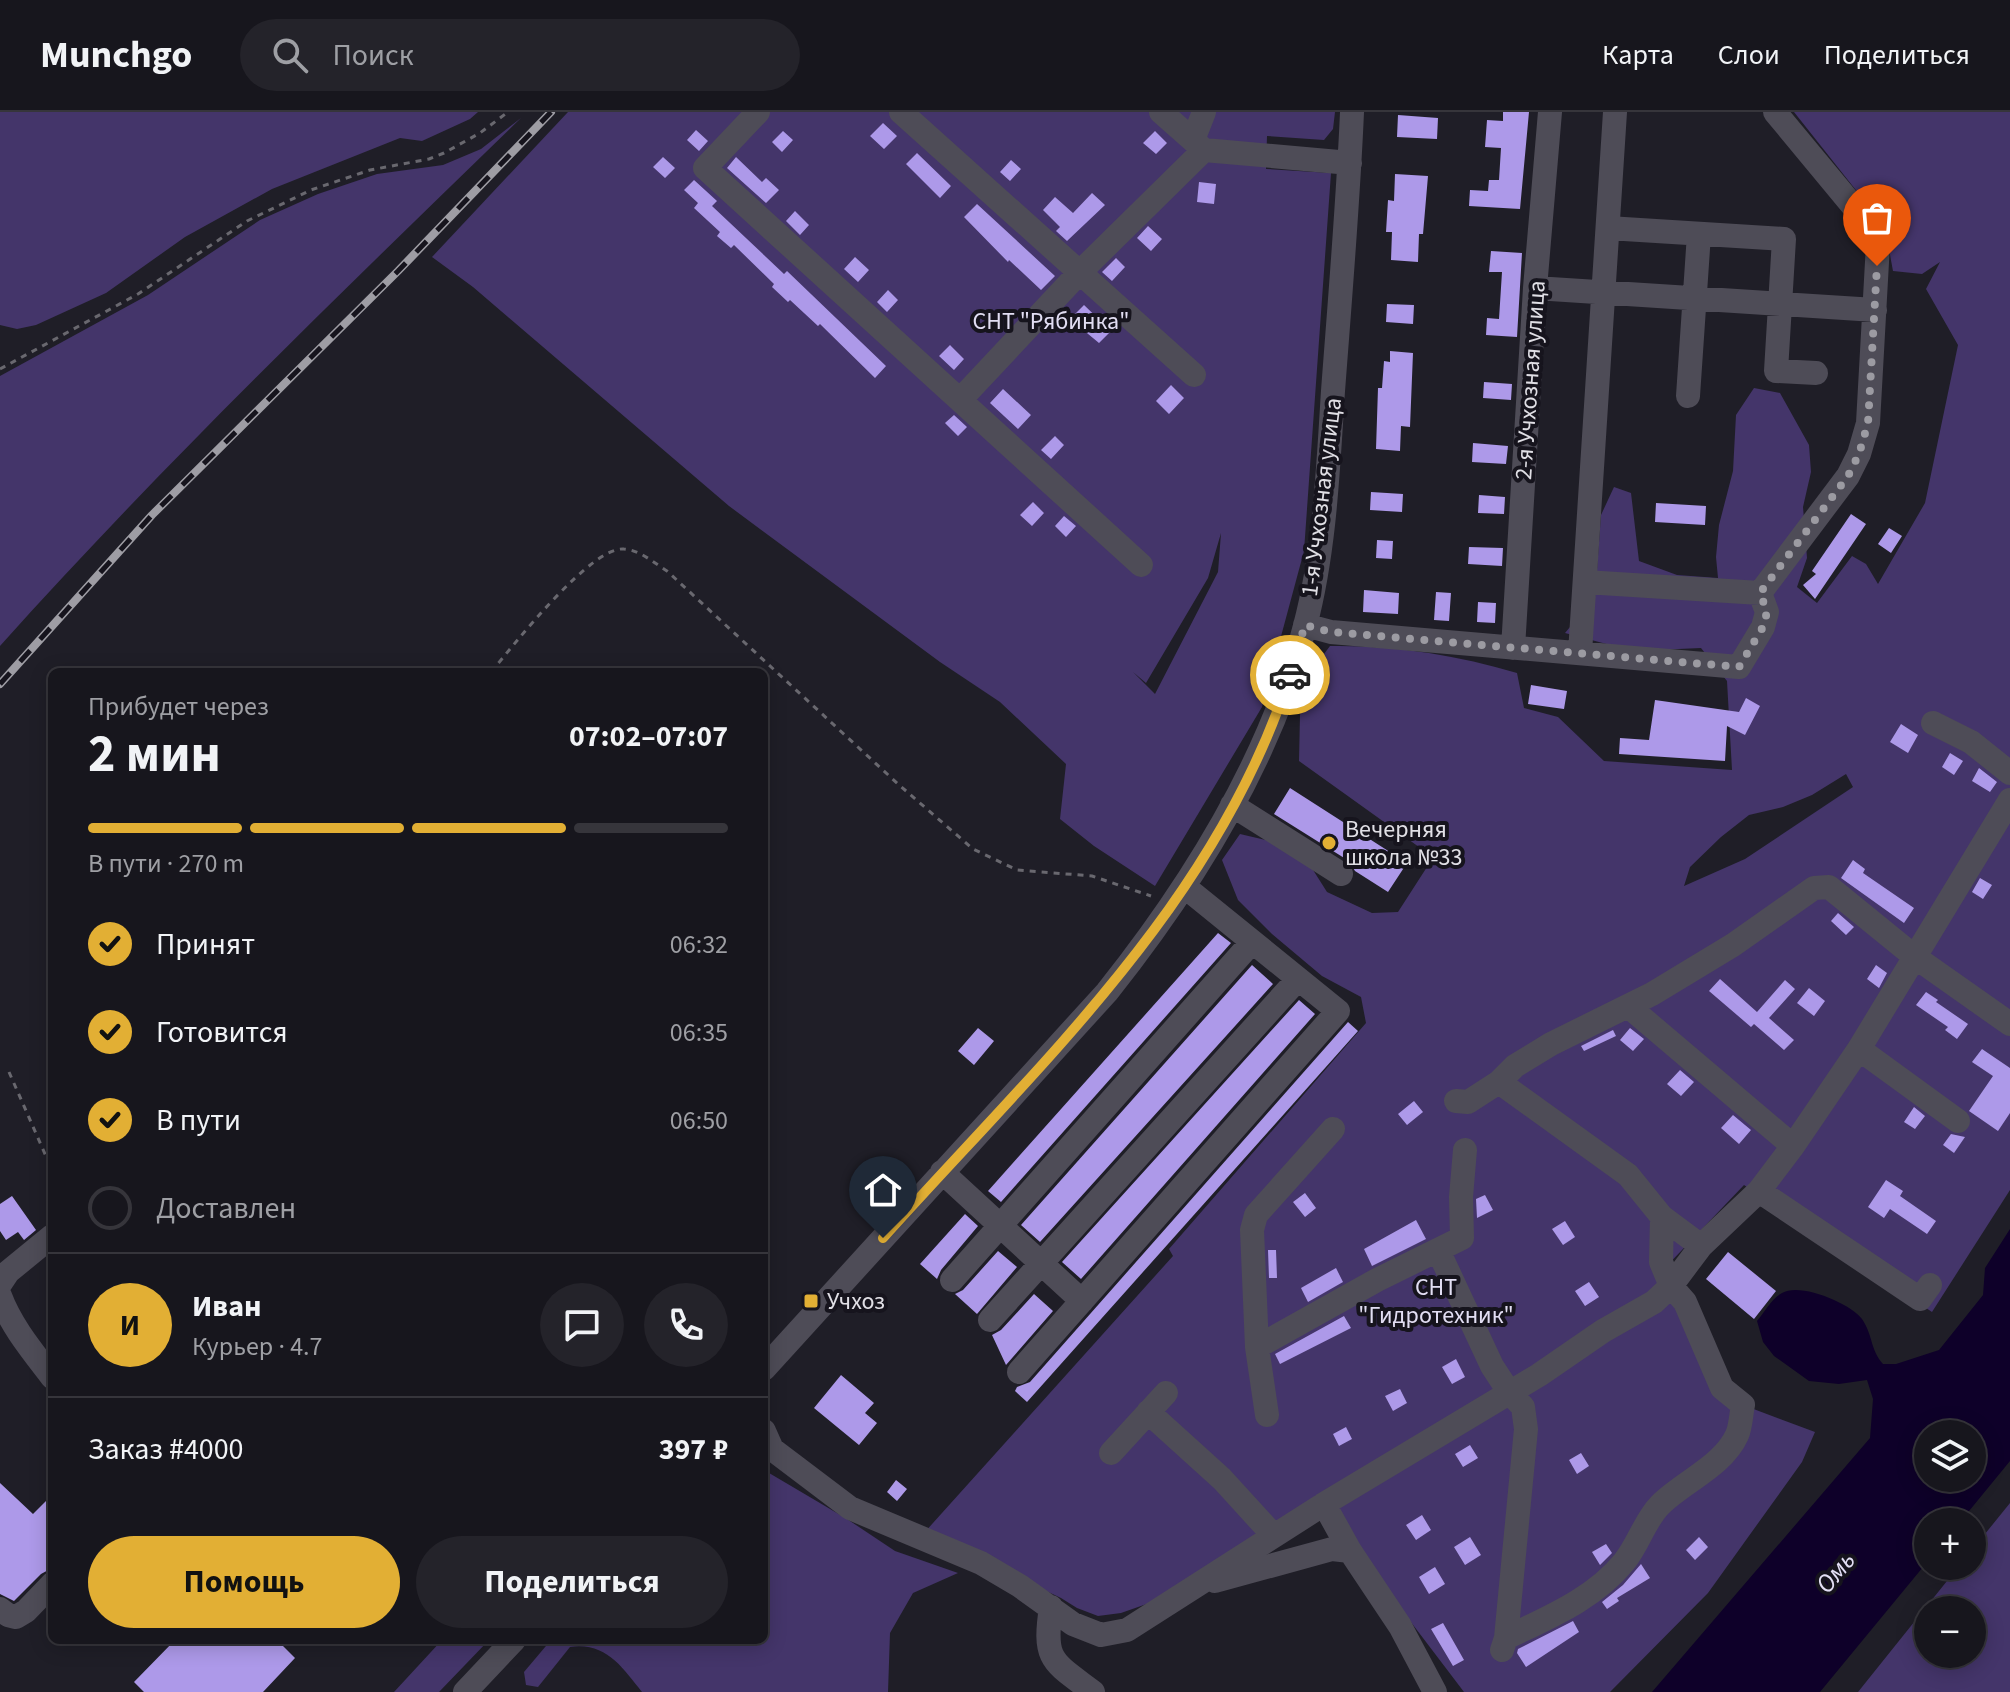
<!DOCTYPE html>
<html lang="ru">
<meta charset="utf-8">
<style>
body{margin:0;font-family:"Source Sans 3",sans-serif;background:#24232a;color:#f1f3f6;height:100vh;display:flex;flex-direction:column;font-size:30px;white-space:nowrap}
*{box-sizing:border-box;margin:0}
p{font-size:26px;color:#9e9fa4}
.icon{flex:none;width:44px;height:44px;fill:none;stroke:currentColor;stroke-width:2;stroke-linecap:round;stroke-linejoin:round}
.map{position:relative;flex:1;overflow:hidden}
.details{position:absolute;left:48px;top:556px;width:720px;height:976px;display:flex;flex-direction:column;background:#17161d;border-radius:12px;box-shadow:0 4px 20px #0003,0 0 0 2px #36353b}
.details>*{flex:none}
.tools{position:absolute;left:1914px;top:1308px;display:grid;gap:16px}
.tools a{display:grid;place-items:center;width:72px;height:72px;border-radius:50%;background:#17161d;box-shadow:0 4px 20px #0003,0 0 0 2px #36353b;font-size:40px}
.pin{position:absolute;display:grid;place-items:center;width:68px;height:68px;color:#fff;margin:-82px -34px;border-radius:50% 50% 50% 0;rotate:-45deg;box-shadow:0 0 8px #0007}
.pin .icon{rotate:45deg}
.courier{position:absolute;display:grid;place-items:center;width:80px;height:80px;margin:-40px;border:6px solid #e2af34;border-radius:50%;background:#fff;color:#222;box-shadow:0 2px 10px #0007}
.overview em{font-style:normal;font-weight:700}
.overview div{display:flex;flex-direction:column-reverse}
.overview{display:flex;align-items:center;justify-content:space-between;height:136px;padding:0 40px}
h1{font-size:52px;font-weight:700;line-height:60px}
.bar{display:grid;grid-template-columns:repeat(4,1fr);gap:12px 8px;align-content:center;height:96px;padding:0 40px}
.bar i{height:10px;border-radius:6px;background:#36353b}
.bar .selected{background:#e2af34}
.bar p{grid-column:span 4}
.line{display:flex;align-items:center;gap:20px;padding:0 40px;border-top:2px solid #36353b}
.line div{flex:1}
.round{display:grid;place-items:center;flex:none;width:84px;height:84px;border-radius:42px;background:#24232a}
ol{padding:0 40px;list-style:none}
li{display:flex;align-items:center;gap:24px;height:88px}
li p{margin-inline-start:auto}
li .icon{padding:8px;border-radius:50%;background:#e2af34;color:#111;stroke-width:4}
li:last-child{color:#9e9fa4}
li i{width:44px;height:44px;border:4px solid #36353b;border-radius:50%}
.cta{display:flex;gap:16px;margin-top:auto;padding:16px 40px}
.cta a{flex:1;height:92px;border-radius:48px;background:#e2af34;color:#111;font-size:32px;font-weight:700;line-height:92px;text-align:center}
.cta a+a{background:#24232a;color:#f1f3f6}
header{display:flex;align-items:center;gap:48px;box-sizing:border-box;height:112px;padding:0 40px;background:#17161d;border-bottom:2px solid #36353b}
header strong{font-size:38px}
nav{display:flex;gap:44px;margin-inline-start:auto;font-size:28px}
.search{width:560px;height:72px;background:#24232a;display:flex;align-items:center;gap:20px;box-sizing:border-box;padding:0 28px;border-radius:44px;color:#9e9fa4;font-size:30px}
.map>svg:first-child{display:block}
</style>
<header>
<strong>Munchgo</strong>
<div class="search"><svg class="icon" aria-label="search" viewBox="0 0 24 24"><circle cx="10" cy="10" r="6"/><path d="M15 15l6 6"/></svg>Поиск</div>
<nav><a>Карта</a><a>Слои</a><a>Поделиться</a></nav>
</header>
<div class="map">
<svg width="2010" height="1580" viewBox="0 0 2010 1580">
<rect width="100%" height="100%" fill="#1f1e27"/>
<path fill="#44356a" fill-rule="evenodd" d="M0 0H478L470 7 422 29 400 26 272 77 185 125 106 181 36 213 17 217 0 213Z
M568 0H1335L1333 17 1324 28 1267 24 1266 57 1331 61 1304 439 1262 595 1155 774 1094 734 1060 707 1066 652 1000 590 940 550 729 394 473 175 432 145ZM1221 421 1218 460 1155 582 1133 560 1146 571 1208 466Z
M1794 0H2010V1078L1932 1200 1744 1073 1661 1160 1735 1290 1815 1320 1802 1350 1708 1481 1610 1580H1464L1363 1447 1322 1386 1158 1488 1121 1501 1098 1504 1077 1496 1061 1486 924 1421 1173 1144 1169 1137 1366 911 1361 885 1322 864 1272 822 1238 788 1222 748 1240 722 1279 731 1308 750 1327 780 1372 801 1398 800 1427 755 1419 735 1299 649 1300 603 1312 558 1330 534C1393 533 1457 543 1517 561L1524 596 1558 605 1604 649 1732 658 1727 569 1701 536 1633 539 1565 521 1595 485 1601 403 1614 375 1631 381 1639 449 1677 463 1718 466 1716 445 1719 413 1733 359 1736 303 1754 276 1780 281 1809 333 1811 360 1803 395 1807 446 1797 475 1817 491 1852 444 1866 452 1878 472 1925 391 1958 233 1926 177 1940 150 1922 162 1893 159 1888 132 1878 106ZM1846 662 1853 675 1745 747 1684 774 1690 755 1721 725 1749 703 1783 695 1812 683Z
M521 6C344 178 165 350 0 534V264L148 183 260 108 318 82 377 62 443 53 481 37Z
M764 1358 847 1407 895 1439 958 1461 913 1481 890 1521 888 1580H642C622 1555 606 1530 570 1535L538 1575 526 1573 524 1560 551 1528H764Z
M2010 1391V1580H1858L1959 1454H1972V1438ZM1928 1498H1972V1542H1928Z
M442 1528H489L439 1580H394Z"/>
<path fill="#0e0029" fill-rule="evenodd" d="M2010 1117V1349L1960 1410H1928V1449L1820 1580H1652L1870 1326 1873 1287 1867 1268 1839 1272 1809 1269 1774 1244 1763 1230 1757 1209C1764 1201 1772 1186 1782 1181 1800 1170 1850 1191 1862 1207 1873 1223 1870 1237 1883 1252H1896L1939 1238 1983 1183 1985 1156ZM1928 1322H1972V1366H1928Z"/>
<path fill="#ad99e9" d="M1503 0H1529L1520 97 1469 94 1470 78 1488 79 1489 68H1499L1501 36 1485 35 1487 8 1503 9Z
M1398 3 1438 6 1437 27 1397 25Z
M883 11 897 24 884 37 870 24Z
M696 18 708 29 699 39 687 28Z
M783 19 793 28 782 40 772 30Z
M1155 19 1167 31 1156 42 1143 31Z
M917 41 951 74 940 86 906 52Z
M663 45 675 56 665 66 653 55Z
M736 45 762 70 766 66 779 78 766 91 727 56Z
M1011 48 1021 57 1010 69 1000 60Z
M1395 62 1428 64 1423 122H1419L1418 150 1391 148 1392 120H1386L1388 88 1394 89Z
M694 68 717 89 712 94 784 162 787 159 886 254 875 266 820 212 818 214 790 188 788 190 772 175 774 172 734 133 731 136 717 124 720 120 694 96 698 91 684 78Z
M1199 70 1216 72 1214 92 1197 90Z
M1092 81 1105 93 1067 129 1056 119 1060 115 1043 98 1055 85 1073 101Z
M977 92 1055 164 1041 178 1009 148 1008 150 964 105Z
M795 99 809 113 800 123 786 109Z
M1148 114 1162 127 1151 139 1137 126Z
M1491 139 1522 141 1517 225 1486 223 1487 206 1499 207 1502 160H1489Z
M855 145 869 158 858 170 844 157Z
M1116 146 1125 155 1112 169 1102 160Z
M888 178 898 188 887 200 877 190Z
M1387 192 1414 193 1413 212 1386 210Z
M1084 193 1111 219 1099 231 1070 207Z
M950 233 964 247 954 258 939 244Z
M1390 239 1413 241 1410 315 1401 314 1400 339 1376 337 1378 276H1382L1384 249 1390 250Z
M1484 270 1512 272 1511 288 1483 286Z
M1171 273 1184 286 1169 302 1156 289Z
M1003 277 1031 303 1018 317 990 291Z
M954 303 967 315 958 324 945 311Z
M1055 324 1064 333 1051 347 1041 338Z
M1473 331 1508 334 1506 352 1472 350Z
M1371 380 1403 382 1402 400 1370 398Z
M1479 383 1505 385 1504 402 1478 401Z
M1033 390 1044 401 1032 414 1020 403Z
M1656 391 1706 394 1705 413 1655 410Z
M1851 402 1866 412 1815 487 1803 473 1816 462 1812 459Z
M1064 404 1076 414 1066 425 1055 414Z
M1889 416 1902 424 1891 441 1878 432Z
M1377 428 1393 429 1392 447 1376 446Z
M1469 435 1503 436 1502 454 1468 452Z
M1364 478 1399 481 1398 502 1363 500Z
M1436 480 1451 481 1449 509 1434 508Z
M1478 490 1496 491 1495 511 1477 510Z
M1531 573 1567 579 1564 597 1528 592Z
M1746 586 1760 594 1745 623 1727 614 1725 649 1619 642 1620 626 1649 628 1655 588 1739 600Z
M1901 612 1918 623 1908 641 1890 630Z
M1950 641 1963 649 1954 663 1942 655Z
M1979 656 1997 670 1990 680 1972 669Z
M1290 676 1407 751 1388 780 1355 759 1349 749 1274 702Z
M1853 748 1865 757 1863 761 1914 796 1904 811 1841 766Z
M1980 766 1992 773 1983 787 1972 780Z
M1838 801 1854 815 1846 823 1831 809Z
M1218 821 1231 831 1001 1090 988 1079Z
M1252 853 1273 872 1040 1130 1021 1113Z
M1876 853 1887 861 1879 876 1867 867Z
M1720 867 1757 900 1785 868 1795 877 1769 906 1794 928 1784 938 1754 912 1751 915 1709 879Z
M1809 876 1825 889 1814 904 1797 891Z
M1926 880 1938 888 1936 890 1968 912 1957 927 1945 918 1948 915 1916 893Z
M1299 888 1315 902 1081 1167 1062 1150Z
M1348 910 1358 919 1027 1290 1015 1279 1017 1275 1030 1270Z
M978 916 994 929 974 953 958 939Z
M1630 916 1644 927 1633 939 1620 928Z
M1613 918 1616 924 1584 939 1581 934Z
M1982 937 2010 956V1001L1998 1019 1969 999 1993 964 1972 950Z
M1680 958 1694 970 1681 984 1667 972Z
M1414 989 1423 1000 1407 1013 1398 1002Z
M1914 995 1925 1004 1915 1017 1904 1010Z
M1733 1003 1751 1018 1739 1032 1721 1016Z
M1951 1022 1965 1025 1954 1041 1943 1033Z
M1886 1068 1903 1079 1900 1084 1936 1109 1927 1122 1890 1097 1884 1106 1868 1095Z
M1305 1081 1316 1096 1305 1105 1293 1090Z
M1485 1083 1493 1098 1477 1106 1476 1087Z
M12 1084 36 1118 24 1128 18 1120 6 1128 0 1119V1092Z
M965 1102 978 1114 941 1158 937 1167 920 1152Z
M1416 1108 1426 1127 1372 1154 1364 1137Z
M1565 1109 1575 1125 1563 1133 1552 1117Z
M1268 1138H1276L1277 1166H1269Z
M998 1139 1017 1155 977 1202 955 1182 963 1178Z
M1728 1140 1776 1179 1754 1207 1706 1167Z
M1336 1156 1343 1170 1308 1190 1301 1176Z
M1589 1170 1599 1185 1585 1194 1575 1179Z
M1034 1182 1053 1199 1006 1253 992 1223 1001 1218Z
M1344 1204 1351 1216 1280 1252 1275 1242Z
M1456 1247 1465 1265 1452 1272 1442 1255Z
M841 1263 874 1291 865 1301 877 1311 859 1333 814 1296Z
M1400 1277 1407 1291 1393 1299 1385 1284Z
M1346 1315 1352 1327 1339 1334 1333 1322Z
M1470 1333 1478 1346 1463 1355 1455 1342Z
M1581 1341 1589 1354 1577 1362 1569 1348Z
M896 1368 907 1377 897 1389 887 1380Z
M0 1371 33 1402 52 1383V1456L41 1462 14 1489 0 1482Z
M1422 1403 1431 1418 1416 1428 1406 1413Z
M1470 1425 1481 1443 1465 1453 1454 1435Z
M1699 1425 1708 1435 1695 1448 1686 1438Z
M1606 1432 1612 1441 1600 1453 1592 1440Z
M1641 1452 1650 1466 1617 1486 1619 1489 1607 1497 1602 1490 1623 1473Z
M1435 1455 1445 1472 1429 1482 1419 1465Z
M1573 1509 1579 1520 1526 1555 1517 1541 1518 1537Z
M1443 1511 1464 1548 1453 1554 1431 1517Z
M175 1528H277L295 1546 263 1580H144L134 1570Z"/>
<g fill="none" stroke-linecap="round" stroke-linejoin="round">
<path stroke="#69686f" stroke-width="3" stroke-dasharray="6 6" stroke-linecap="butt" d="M0 257 138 182 247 109 311 78 370 58 429 47 444 41 480 21 508 0
M491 560C513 534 591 434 624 437 640 438 654 451 667 459L898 672 973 737 1017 758 1092 764 1151 784
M9 960 52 1058"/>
<path stroke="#4e4c57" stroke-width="24" d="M758 0 705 56 1141 453
M901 0 1194 263
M1161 0 1204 38 1350 51
M1193 28 1204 0
M1608 116 1784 127 1776 259 1816 261
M1535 176 1875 198
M1688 284 1699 122
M960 288 1080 160 1204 38
M1585 470 1760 481
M1305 513 1331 520 1739 555 1763 515 1767 500 1760 481 1848 364 1859 342 1868 311 1878 132 1872 117 1775 0
M1513 536 1535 176 1550 0
M1580 541 1615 0
M1933 611 1971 630 2010 661
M1232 693 1341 762
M1628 894 1793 1034
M1859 937 1958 1009
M1499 970 1628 1063 1662 1105 1701 1134
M1456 989 1468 990 1499 970 1515 954 1551 932 1652 882 1733 833 1814 776 1829 775 1915 845 2010 912
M942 1060 1082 1189
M1759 1079 1920 1187 1930 1173
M1438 1138 1492 1254 1509 1280 1523 1295 1526 1317 1506 1526 1502 1538
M952 1168 1252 830
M0 1172 8 1160 52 1124
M0 1184C11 1214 33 1240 52 1265
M990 1208 1298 867
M1257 1235 1377 1168 1462 1126 1461 1085 1465 1038
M764 1257 1107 880C1193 772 1270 649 1305 514 1325 438 1328 357 1333 279 1340 186 1348 93 1352 0
M1019 1260 1338 899 1185 775
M1148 1300 1222 1367 1274 1424
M1267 1303 1257 1235 1252 1118 1256 1103 1333 1017
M764 1319 772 1337 850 1396 981 1451 1020 1474 1073 1512 1101 1523 1127 1518 1324 1392 1539 1263 1603 1219 1654 1190 1671 1174 1701 1134 1759 1079 1793 1034 1859 937 2010 688
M1111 1341 1166 1281
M1324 1392 1350 1439
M1215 1469 1332 1437 1350 1439 1400 1514 1435 1580
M1051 1495C1043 1549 1052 1549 1093 1580
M0 1497 8 1503 16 1505 26 1499 52 1472
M1506 1526C1547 1506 1594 1487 1624 1450 1638 1433 1645 1408 1660 1393 1683 1370 1723 1354 1737 1323 1741 1314 1741 1302 1743 1293L1722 1276 1685 1190 1671 1174 1661 1150 1662 1105
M465 1580 514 1528"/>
<defs>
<path id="rail" d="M0 572 152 403 398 159 551 0"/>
</defs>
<use href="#rail" stroke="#9e9da4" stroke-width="8"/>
<use href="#rail" stroke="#16141d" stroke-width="5" stroke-dasharray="15" stroke-linecap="butt"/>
</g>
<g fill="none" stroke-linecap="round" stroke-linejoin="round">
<path stroke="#9c9ba2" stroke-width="8" stroke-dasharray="0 14.4" d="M1290 563 1305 513 1331 520 1739 555 1763 515 1767 500 1760 481 1848 364 1859 342 1868 311 1877 154"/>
<path stroke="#e2af34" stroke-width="10" d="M883 1126C1038 953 1217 791 1290 563"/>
</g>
<g fill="#e2af34" stroke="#16141d" stroke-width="3">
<circle cx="1329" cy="731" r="8"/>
<rect x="803" y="1181" width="16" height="16" rx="4"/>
</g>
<g text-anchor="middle" stroke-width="8" stroke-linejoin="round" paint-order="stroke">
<g font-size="24" fill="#e2def3" stroke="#16141d">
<text x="1051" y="217">СНТ "Рябинка"</text>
<text x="1436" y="1183">СНТ<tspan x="1436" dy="28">"Гидротехник"</tspan></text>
</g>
<g font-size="24" fill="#e0dfe5" stroke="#16141d">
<text transform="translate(1530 268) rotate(-86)" y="8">2-я Учхозная улица</text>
<text transform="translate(1321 385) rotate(-83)" y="8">1-я Учхозная улица</text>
</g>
<g font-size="24" fill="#e0dfe5" stroke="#16141d" text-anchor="start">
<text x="1345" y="725">Вечерняя<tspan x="1345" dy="28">школа №33</tspan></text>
<text x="827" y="1197">Учхоз</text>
</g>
<g font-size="26" font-style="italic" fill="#e3dff5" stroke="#16141d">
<text transform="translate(1835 1460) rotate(-50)" y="9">Омь</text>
</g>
</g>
</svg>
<div class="tools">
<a><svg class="icon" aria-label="layers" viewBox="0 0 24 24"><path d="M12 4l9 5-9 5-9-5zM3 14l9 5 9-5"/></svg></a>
<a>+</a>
<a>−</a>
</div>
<div class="pin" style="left:1877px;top:154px;background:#ea580c"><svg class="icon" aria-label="bag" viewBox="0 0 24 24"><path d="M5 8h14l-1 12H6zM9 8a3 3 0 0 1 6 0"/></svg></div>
<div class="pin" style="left:883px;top:1126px;background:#1f2937"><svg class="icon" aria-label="home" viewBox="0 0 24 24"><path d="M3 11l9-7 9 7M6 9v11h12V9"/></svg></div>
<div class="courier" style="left:1290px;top:563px"><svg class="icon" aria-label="car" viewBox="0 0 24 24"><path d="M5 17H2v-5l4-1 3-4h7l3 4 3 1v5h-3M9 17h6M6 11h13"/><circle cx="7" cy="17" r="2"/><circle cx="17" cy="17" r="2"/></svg></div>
<section class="details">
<div class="overview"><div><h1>2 мин</h1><p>Прибудет через</p></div><em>07:02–07:07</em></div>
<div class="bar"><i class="selected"></i><i class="selected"></i><i class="selected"></i><i></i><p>В пути · 270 m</p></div>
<ol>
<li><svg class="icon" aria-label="check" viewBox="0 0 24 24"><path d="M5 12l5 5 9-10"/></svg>Принят<p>06:32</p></li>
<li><svg class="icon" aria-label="check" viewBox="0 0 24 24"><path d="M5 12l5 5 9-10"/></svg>Готовится<p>06:35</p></li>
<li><svg class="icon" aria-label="check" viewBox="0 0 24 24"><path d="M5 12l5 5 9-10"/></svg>В пути<p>06:50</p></li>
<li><i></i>Доставлен</li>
</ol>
<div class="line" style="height:144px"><b class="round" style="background:#e2af34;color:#111">И</b><div><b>Иван</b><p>Курьер · 4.7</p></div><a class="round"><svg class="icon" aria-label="chat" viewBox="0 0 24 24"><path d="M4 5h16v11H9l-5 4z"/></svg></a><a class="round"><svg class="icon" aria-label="phone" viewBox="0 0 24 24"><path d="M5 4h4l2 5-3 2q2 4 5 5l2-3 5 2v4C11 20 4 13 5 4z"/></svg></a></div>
<div class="line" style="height:104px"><div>Заказ #4000</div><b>397 ₽</b></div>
<div class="cta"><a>Помощь</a><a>Поделиться</a></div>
</section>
</div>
